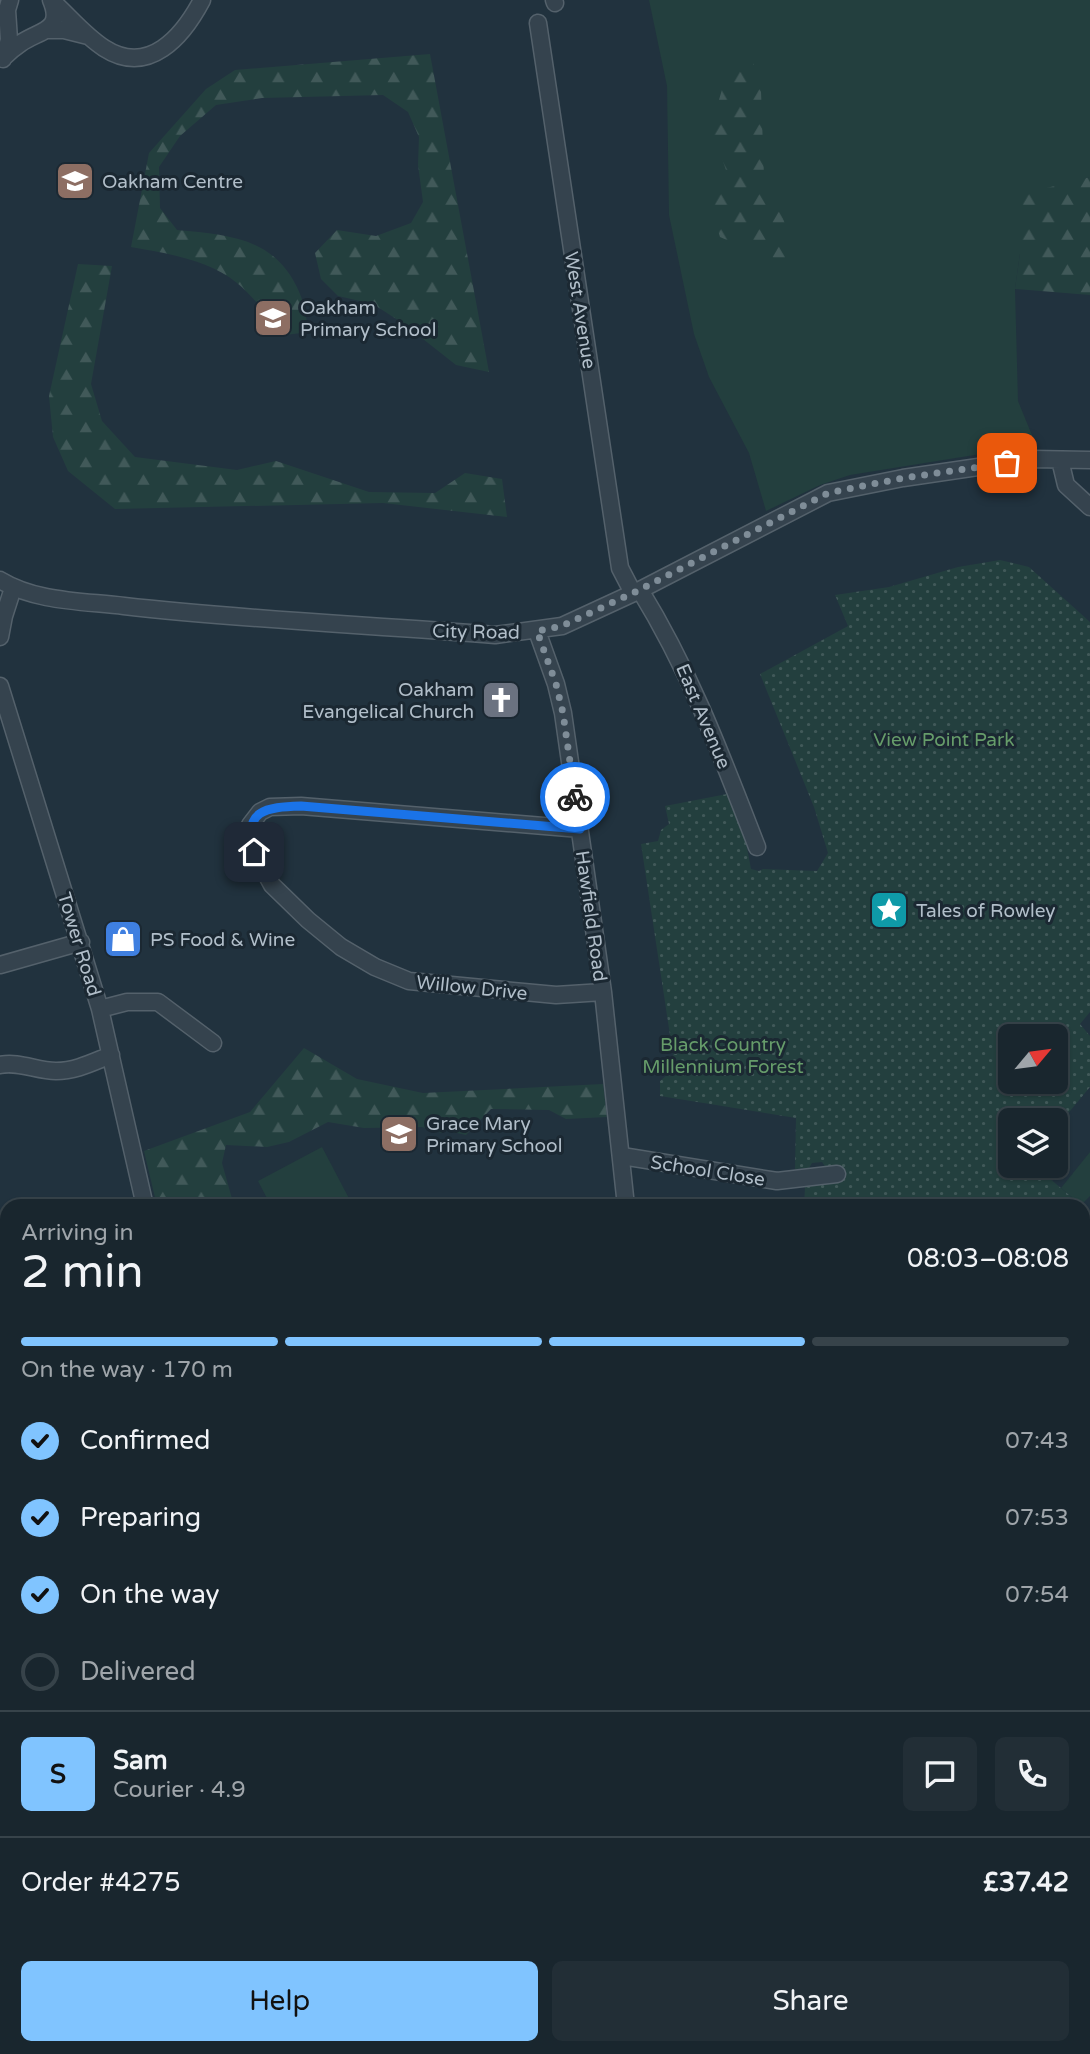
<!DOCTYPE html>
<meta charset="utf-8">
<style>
body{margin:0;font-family:"Varela Round",sans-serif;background:#222e36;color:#f1f3f6;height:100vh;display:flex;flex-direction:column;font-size:26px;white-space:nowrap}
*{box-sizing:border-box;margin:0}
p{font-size:23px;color:#9fa5aa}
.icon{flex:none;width:38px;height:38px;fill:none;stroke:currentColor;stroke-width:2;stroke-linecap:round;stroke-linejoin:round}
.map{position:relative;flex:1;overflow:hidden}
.details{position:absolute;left:0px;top:1199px;width:1090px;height:856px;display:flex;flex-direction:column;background:#19262e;border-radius:21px 21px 0 0;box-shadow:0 2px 5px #0004,0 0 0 2px #37434a}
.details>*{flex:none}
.needle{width:46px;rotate:61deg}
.controls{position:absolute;left:998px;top:1024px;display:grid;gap:14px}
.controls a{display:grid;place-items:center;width:70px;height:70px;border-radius:10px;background:#19262e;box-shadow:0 2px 5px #0004,0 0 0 2px #37434a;font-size:35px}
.pin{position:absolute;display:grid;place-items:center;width:60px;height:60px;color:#fff;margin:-30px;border-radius:14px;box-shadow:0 4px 10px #0006}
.courier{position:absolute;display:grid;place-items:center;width:70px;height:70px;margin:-35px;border:5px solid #1a73e8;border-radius:50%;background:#fff;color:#222;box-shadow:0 2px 9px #0007}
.summary em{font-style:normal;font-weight:600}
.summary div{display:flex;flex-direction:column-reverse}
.summary{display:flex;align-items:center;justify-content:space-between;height:119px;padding:0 21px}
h1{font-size:46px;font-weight:600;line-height:52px}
.bar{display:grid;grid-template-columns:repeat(4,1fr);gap:10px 7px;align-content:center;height:84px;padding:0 21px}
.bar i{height:9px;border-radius:5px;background:#37434a}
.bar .on{background:#80c4ff}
.bar p{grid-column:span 4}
.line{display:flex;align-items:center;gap:18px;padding:0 21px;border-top:2px solid #37434a}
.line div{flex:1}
.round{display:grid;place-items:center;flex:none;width:74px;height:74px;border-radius:10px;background:#222e36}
ol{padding:0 21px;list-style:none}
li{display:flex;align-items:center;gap:21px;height:77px}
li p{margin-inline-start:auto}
li .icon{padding:7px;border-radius:50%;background:#80c4ff;color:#111;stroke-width:4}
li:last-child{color:#9fa5aa}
li i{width:38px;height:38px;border:4px solid #37434a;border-radius:50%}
.cta{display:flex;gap:14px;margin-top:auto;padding:14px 21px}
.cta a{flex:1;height:80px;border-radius:10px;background:#80c4ff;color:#111;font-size:28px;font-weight:600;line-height:80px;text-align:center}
.cta a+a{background:#222e36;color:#f1f3f6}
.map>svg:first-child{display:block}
</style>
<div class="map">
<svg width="1090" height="2054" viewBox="0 0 1090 2054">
<defs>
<pattern id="forest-firs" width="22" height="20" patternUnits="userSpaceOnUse" patternTransform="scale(1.75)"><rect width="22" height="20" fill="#233f3e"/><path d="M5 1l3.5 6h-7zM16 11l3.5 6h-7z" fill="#415959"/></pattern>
<pattern id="park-dots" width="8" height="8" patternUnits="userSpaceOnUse" patternTransform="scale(1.75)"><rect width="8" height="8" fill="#233f3e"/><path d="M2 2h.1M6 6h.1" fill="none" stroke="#415959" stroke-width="1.8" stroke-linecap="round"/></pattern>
</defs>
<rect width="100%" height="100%" fill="#21323e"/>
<path fill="#233f3e" d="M649 0H1090V177L1071 183 1020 254 1015 289 1018 401 1036 445 850 475 820 485 766 511 749 453 709 377 694 334 669 215 667 86Z
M322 1147 353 1206H271L258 1181Z
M1090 1152V1196L1081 1205 1061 1188Z"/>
<path fill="url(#forest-firs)" d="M430 54 489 372 456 365 404 324 373 304 338 296 321 279 315 253 337 230 376 236 411 223 423 202 418 165 419 137 408 112 383 95 262 98 216 105 180 136 159 167 160 208 177 230C231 235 277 238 300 294 305 306 306 319 309 332L285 335C269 318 255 298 237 283 209 260 166 253 131 247L149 153 206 89 235 70Z
M752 58 761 91 764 177 777 200 795 254 780 260 752 251 720 237 712 212 726 170 711 127 726 76Z
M1090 177V295L1015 289 1020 254 1023 194Z
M78 264 112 266 91 384 102 421 135 457 237 470 276 461 369 492 435 493 465 473 502 479 507 517 383 503 115 509 68 471 53 437 49 396Z
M304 1048 357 1079 423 1093 603 1084 607 1117 566 1119 549 1110 491 1109 466 1135 444 1130 442 1133 422 1127 364 1128 328 1122 289 1142 267 1147 226 1145 222 1163 234 1206H157L144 1151 250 1112Z"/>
<path fill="url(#park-dots)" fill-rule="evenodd" d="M1000 560 1029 567 1090 622V1012L1080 1024 1090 1036V1087L1055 1129V1120H1010V1166H1041L1042 1172 1082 1206H804L805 1187 836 1182 822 1162 812 1163 809 1168 795 1169 796 1118 660 1096V1081L675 1068 641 844 658 841 661 830 669 824 665 806 727 794 744 832 751 869 759 871 763 869 817 871 828 853 814 807 760 674 848 626 835 595 889 587 958 567ZM1010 1036H1055V1082H1010Z
M1083 1207 1089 1213 1084 1221 1090 1227V1327L1083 1334Z
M0 1237 7 1245V2048H1083V1855L1090 1857V2054H0Z"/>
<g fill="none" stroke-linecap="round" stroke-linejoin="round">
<defs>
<path id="minor" d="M51 0C69 16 84 35 104 48 149 77 183 36 202 0
M554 0 555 3
M538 23 620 568 633 593
M48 30H64L88 36
M4 57C9 52 15 47 21 43 40 30 64 31 51 0
M3 59 9 40 7 10 10 0
M1060 460 1066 485 1090 507
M0 580C36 602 83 601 124 606 247 620 372 625 495 635L562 626 640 590 828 493 903 478 1033 459 1090 460
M640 590C691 673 722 757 757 847
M537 631 556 684 563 713 603 992 626 1206
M0 637 4 616 13 588
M0 686 100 1009 145 1206
M580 829 301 806 270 807 260 812 250 825V837L254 852 272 885 308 920 341 947 375 967 409 981 556 995 603 992
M0 965 81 942
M100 1009 127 1002H158L213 1043
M0 1065C19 1061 37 1071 56 1071 76 1071 93 1062 111 1055
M622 1156 777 1181 837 1174
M1089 1437 1090 1435
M1083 1558 1090 1550
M1083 1767 1090 1770"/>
</defs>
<use href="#minor" stroke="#54616b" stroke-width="19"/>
<use href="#minor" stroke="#35434e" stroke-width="16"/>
</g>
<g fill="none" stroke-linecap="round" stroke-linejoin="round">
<path stroke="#7f8d98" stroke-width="7" stroke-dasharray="0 12.6" d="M575 797 563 713 556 684 537 631 562 626 633 593 828 493 903 478 1007 463"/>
<path stroke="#1a73e8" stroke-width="9" d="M254 852C242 810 266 807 301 806L580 829 575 797"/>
</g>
<defs>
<symbol id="school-square" viewBox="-11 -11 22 22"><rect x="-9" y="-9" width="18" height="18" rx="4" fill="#8d6e63" stroke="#1b2832"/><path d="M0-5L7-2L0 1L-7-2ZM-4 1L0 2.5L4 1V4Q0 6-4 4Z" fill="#fff"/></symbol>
<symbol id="church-square" viewBox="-11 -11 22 22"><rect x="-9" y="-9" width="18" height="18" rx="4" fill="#6b7280" stroke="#1b2832"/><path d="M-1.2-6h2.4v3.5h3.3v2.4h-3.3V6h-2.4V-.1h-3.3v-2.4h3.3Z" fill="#fff"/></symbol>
<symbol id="sight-square" viewBox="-11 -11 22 22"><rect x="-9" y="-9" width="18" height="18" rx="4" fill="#0f9aa8" stroke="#1b2832"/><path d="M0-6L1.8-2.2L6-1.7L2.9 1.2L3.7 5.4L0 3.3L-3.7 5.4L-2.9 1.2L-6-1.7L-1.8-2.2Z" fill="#fff"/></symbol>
<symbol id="shop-square" viewBox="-11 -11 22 22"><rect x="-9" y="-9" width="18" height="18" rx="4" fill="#3f7fe0" stroke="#1b2832"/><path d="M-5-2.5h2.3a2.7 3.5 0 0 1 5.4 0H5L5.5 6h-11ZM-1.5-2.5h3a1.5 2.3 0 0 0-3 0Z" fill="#fff"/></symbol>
</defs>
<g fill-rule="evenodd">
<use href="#school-square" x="53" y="159" width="44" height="44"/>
<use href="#school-square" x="251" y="296" width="44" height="44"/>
<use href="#church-square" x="479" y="678" width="44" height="44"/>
<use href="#sight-square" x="867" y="888" width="44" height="44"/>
<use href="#shop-square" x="101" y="917" width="44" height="44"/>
<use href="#school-square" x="377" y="1112" width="44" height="44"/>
</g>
<g text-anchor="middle" stroke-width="6" stroke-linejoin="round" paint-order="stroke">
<g font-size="19" fill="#b1bec9" stroke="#1b2832" text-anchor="start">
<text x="102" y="188">Oakham Centre</text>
<text x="300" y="314">Oakham<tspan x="300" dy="22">Primary School</tspan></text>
<text x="474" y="696" text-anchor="end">Oakham<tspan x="474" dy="22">Evangelical Church</tspan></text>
<text x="916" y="917">Tales of Rowley</text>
<text x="150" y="946">PS Food &amp; Wine</text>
<text x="426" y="1130">Grace Mary<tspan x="426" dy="22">Primary School</tspan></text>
</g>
<g font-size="19" fill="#b1bec9" stroke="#1b2832">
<text transform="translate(581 310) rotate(81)" y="7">West Avenue</text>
<text transform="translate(476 631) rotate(1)" y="7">City Road</text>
<text transform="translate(704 716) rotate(67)" y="7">East Avenue</text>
<text transform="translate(592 916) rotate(82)" y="7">Hawfield Road</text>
<text transform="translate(80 944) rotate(73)" y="7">Tower Road</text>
<text transform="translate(472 987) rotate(6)" y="7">Willow Drive</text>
<text transform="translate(708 1170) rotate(9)" y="7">School Close</text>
</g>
<g font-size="19" fill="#669c6a" stroke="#1b2832">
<text x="944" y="746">View Point Park</text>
<text x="723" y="1051">Black Country<tspan x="723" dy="22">Millennium Forest</tspan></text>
</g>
</g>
</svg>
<div class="controls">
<a><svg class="needle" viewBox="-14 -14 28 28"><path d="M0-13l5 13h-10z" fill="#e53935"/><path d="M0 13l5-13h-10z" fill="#9fa5aa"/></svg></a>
<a><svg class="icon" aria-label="layers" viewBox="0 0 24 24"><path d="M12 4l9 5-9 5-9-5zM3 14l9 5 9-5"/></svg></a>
</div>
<div class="pin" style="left:1007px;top:463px;background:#ea580c"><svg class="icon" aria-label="bag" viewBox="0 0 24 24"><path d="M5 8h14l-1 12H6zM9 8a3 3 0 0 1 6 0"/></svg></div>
<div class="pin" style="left:254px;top:852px;background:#1f2937"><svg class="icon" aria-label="home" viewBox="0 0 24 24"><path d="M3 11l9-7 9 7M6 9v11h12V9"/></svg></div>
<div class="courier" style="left:575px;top:797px"><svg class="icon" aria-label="bike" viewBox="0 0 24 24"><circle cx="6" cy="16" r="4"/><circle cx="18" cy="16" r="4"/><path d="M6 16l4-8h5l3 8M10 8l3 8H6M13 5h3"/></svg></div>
<section class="details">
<div class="summary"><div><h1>2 min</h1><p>Arriving in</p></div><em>08:03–08:08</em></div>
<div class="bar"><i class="on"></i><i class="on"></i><i class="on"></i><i></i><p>On the way · 170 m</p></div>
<ol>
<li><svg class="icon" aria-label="check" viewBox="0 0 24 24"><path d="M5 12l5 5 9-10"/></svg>Confirmed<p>07:43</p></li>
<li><svg class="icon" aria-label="check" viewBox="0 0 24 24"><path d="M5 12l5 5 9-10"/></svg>Preparing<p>07:53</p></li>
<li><svg class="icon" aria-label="check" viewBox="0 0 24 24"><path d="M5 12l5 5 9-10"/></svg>On the way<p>07:54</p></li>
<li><i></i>Delivered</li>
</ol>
<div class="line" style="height:126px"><b class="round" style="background:#80c4ff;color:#111">S</b><div><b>Sam</b><p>Courier · 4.9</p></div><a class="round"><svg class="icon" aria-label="chat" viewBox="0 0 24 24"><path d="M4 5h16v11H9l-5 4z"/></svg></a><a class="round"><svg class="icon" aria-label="phone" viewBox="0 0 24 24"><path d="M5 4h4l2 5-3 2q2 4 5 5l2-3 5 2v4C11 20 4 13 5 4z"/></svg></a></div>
<div class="line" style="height:91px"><div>Order #4275</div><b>£37.42</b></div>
<div class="cta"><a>Help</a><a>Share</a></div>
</section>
</div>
